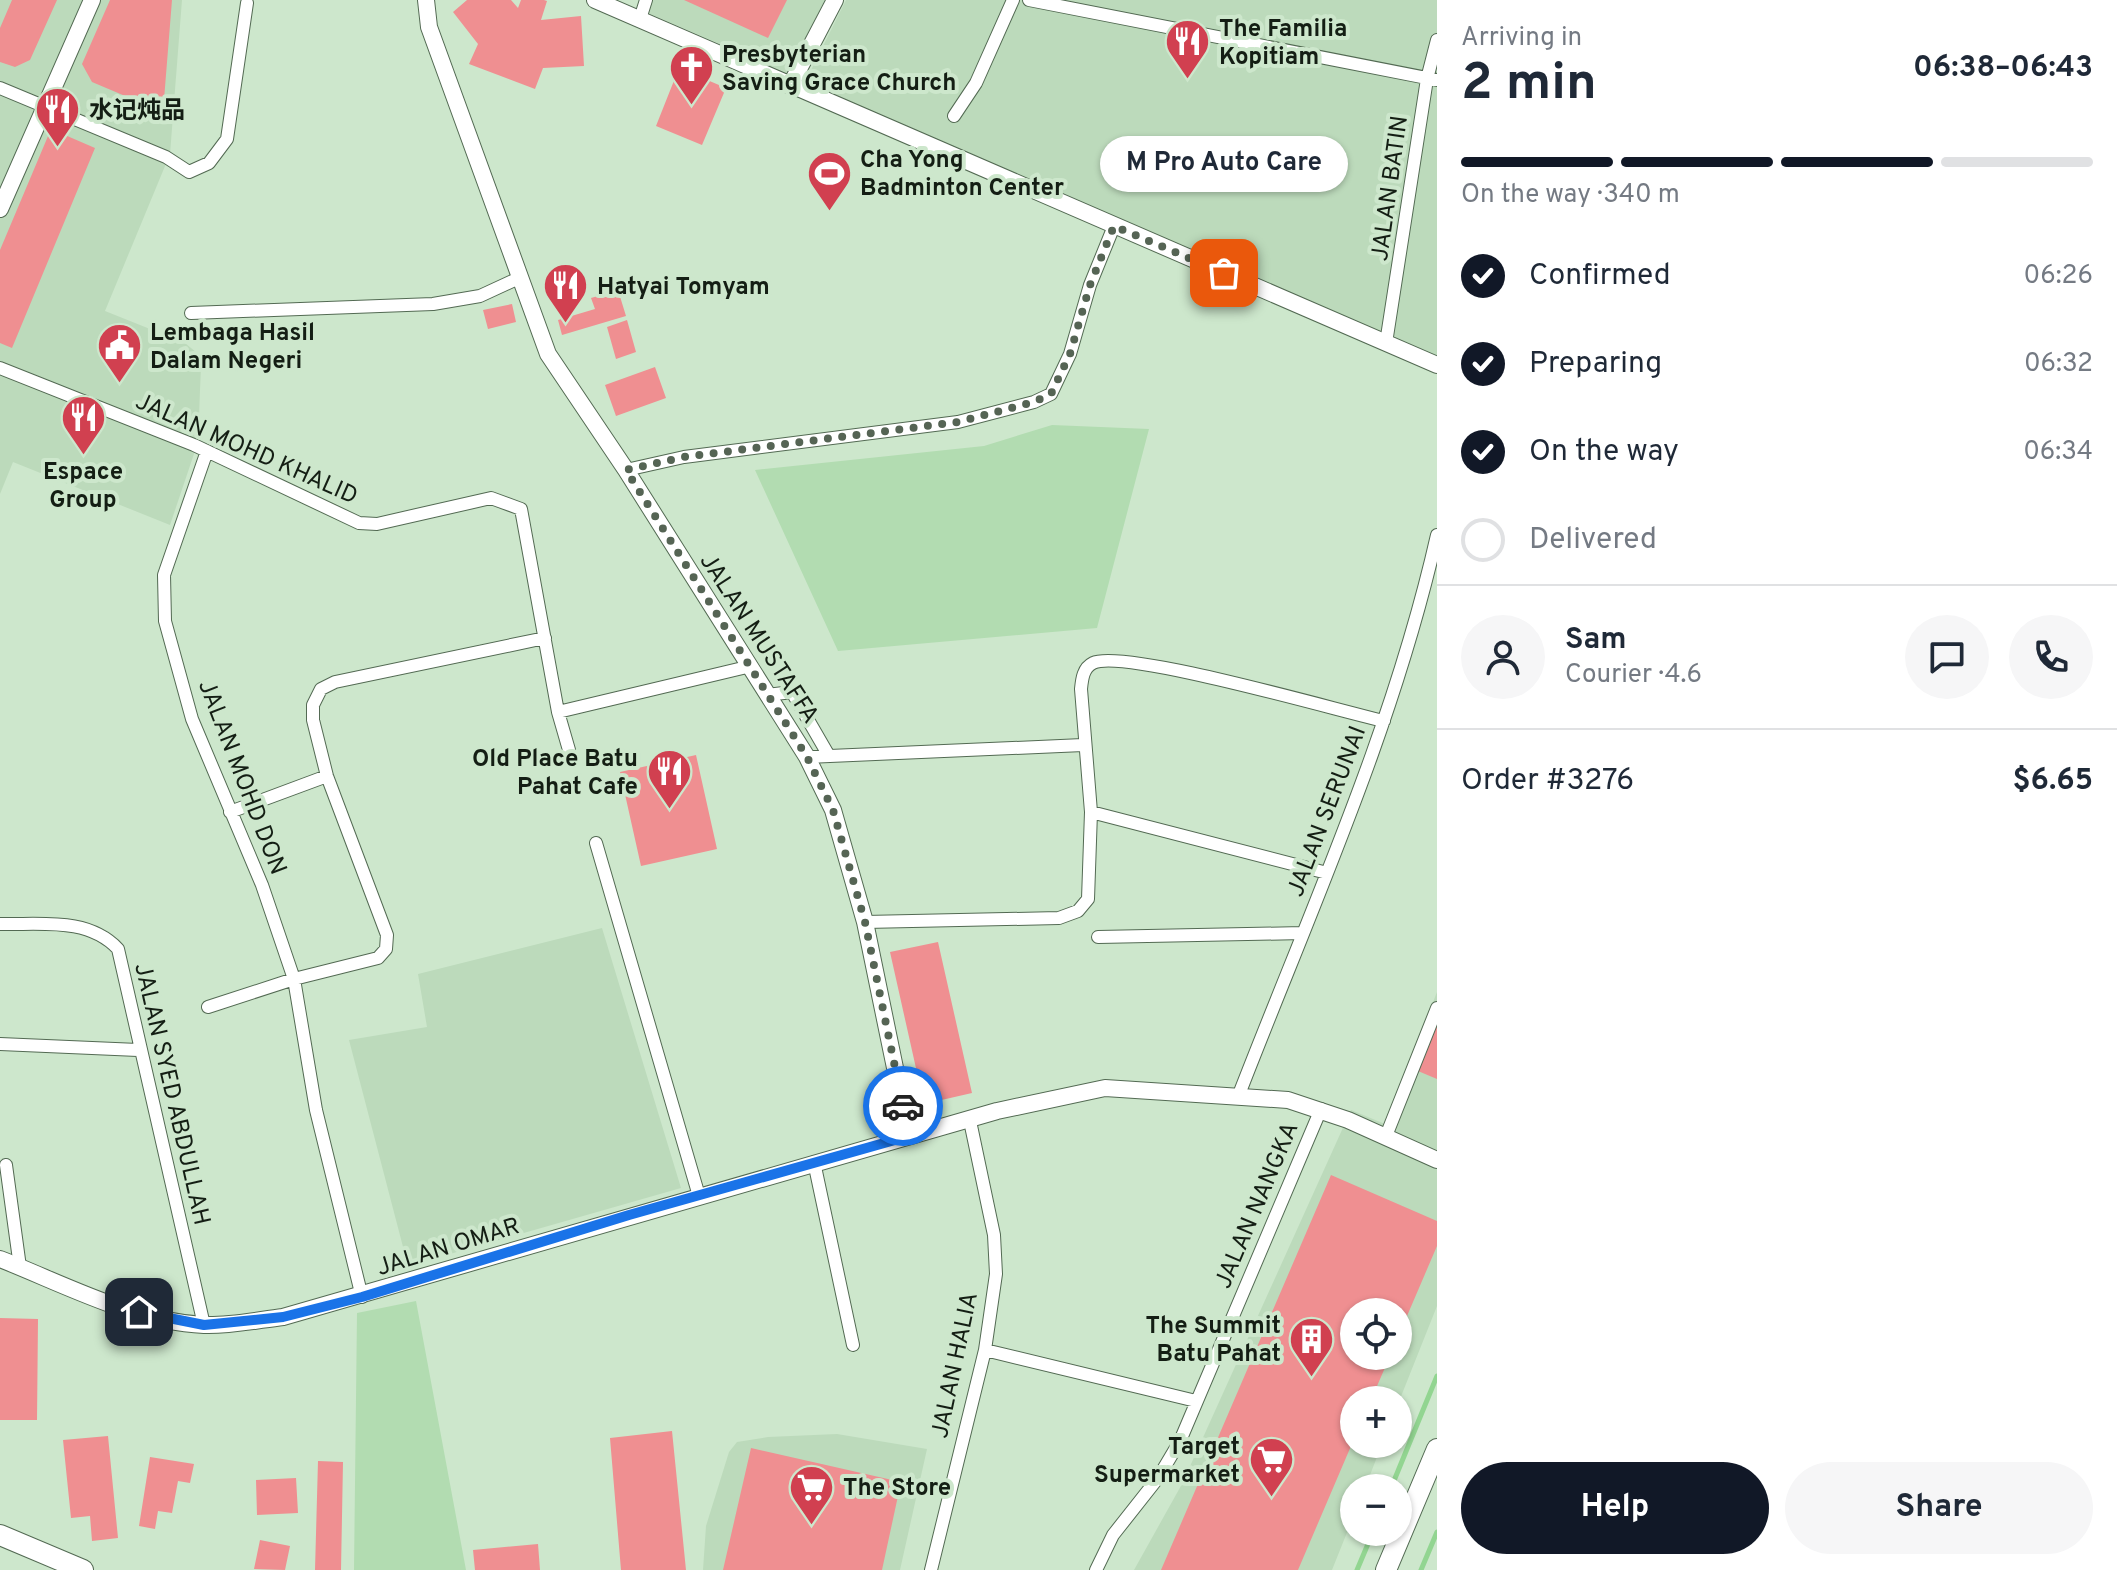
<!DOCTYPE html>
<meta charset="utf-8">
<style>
body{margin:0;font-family:Overpass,"Noto Sans SC",sans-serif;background:#f6f6f7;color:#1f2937;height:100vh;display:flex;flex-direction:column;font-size:30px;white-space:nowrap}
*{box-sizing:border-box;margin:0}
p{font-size:26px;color:#747a83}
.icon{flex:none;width:44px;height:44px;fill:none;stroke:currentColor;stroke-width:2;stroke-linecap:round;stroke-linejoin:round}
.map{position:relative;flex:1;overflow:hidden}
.details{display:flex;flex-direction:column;background:#fff;width:680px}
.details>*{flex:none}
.buttons{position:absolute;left:1340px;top:1298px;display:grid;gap:16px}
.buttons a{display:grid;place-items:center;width:72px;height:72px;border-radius:50%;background:#fff;box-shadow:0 2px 6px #0004;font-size:40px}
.pin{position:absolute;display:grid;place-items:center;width:68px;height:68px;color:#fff;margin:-34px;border-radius:16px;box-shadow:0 4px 12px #0006}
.courier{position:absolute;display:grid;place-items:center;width:80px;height:80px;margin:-40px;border:6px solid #1a73e8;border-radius:50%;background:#fff;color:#222;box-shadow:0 2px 10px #0007}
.bubble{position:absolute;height:56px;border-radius:28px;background:#fff;box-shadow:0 2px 6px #0004;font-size:26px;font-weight:700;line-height:56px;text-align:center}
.overview em{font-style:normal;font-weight:700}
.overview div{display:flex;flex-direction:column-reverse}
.overview{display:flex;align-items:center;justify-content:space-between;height:136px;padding:0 24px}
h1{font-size:52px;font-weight:700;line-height:60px}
.bar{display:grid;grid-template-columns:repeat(4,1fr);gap:12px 8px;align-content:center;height:96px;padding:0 24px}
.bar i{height:10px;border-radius:6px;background:#e0e1e3}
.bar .current{background:#111827}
.bar p{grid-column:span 4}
.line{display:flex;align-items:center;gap:20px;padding:0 24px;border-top:2px solid #e0e1e3}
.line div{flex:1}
.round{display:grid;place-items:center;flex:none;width:84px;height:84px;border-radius:42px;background:#f6f6f7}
ol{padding:0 24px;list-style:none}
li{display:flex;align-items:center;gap:24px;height:88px}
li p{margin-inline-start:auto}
li .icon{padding:8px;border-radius:50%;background:#111827;color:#fff;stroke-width:4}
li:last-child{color:#747a83}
li i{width:44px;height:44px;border:4px solid #e0e1e3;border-radius:50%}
.cta{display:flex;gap:16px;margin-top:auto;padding:16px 24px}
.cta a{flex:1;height:92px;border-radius:48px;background:#111827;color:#fff;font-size:32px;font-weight:700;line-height:92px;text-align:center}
.cta a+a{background:#f6f6f7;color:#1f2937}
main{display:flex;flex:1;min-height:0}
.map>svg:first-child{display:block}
</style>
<main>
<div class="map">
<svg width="1437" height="1570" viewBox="0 0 1437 1570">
<rect width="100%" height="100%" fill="#cde7cc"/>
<path fill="#bcdabb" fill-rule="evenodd" d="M0 0H182L170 154 105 311 185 343 197 353 201 365 198 442 170 525 13 462 0 494Z
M651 0H825L787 73 648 13Z
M846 0H1437V356L805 82Z
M602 928 681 1188 408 1266 349 1040 427 1027 418 974Z
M1437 992V1306L1398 1404V1400H1354V1444H1382L1365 1488H1354V1515L1332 1570H1134L1182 1484 1351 1110 1385 1124ZM1354 1312H1398V1356H1354Z
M837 1434 927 1449 900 1570H703L706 1526 729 1452 737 1442 768 1437Z"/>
<path fill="#b2dcb1" d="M1052 425 1149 429 1097 628 838 651 755 470 984 446Z
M416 1301 466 1570H354L357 1313Z"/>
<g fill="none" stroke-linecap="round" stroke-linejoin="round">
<path stroke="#92d591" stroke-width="5" d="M1391 1488 1437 1376
M1357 1570 1373 1532
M1421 1570 1437 1532"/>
</g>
<path fill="#ef8f91" d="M12 0H57L30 60 15 67 0 62V28Z
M110 0H172L163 112 92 82 82 64Z
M467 0H511L518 8 521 0H544L547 1 541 20 581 16 584 66 543 68 535 89 469 64 478 44 453 12Z
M684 0H787L768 38Z
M679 68 726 88 702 145 656 126Z
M51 129 95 148 12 348 0 343V250Z
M618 290 626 316 562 335 558 320 595 309 591 298Z
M512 304 516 322 488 329 483 310Z
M627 320 636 352 616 359 607 327Z
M655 367 666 398 616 416 605 385Z
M696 755 717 849 641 866 620 772Z
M938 942 972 1093 924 1104 890 952Z
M1437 1025V1079L1418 1071Z
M1331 1175 1437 1221V1246L1398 1337V1312H1354V1356H1390L1371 1400H1354V1439L1298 1570H1161Z
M0 1318 38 1319 37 1420H0Z
M672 1431 686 1570H621L610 1438Z
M108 1436 118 1538 92 1541 90 1516 71 1518 63 1440Z
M751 1448 901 1482 882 1570H723Z
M150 1457 194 1464 190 1483 178 1481 172 1513 158 1511 155 1529 139 1526Z
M318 1461 343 1462 341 1570H315Z
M296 1478 298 1513 257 1515 256 1480Z
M260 1540 290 1546 285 1570 254 1569Z
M538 1544 540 1570H475L473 1550Z"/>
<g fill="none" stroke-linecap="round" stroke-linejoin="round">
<defs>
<path id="minor" d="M1029 0 1437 80
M640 19 646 0
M0 88 166 157 189 172 209 163 227 139 247 3
M954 116 976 83 1013 0
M191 313 433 304 480 296 519 278
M1386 343 1427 79 1437 40
M0 368 194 445 359 523 377 524 491 498 521 509 558 712 569 750
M207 451 164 575 165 621 192 719 262 885 294 979 316 1110 362 1297
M626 470 684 457 958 422 1034 402 1051 394 1070 354 1090 285 1114 226
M767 695 792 692 829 756
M558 712 747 667
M807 757 1083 745
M230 812 327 776
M1091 812 1327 873
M596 843 699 1196
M865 922 1059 918 1078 911 1088 899 1091 812 1081 689C1082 679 1083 668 1093 663 1123 648 1339 711 1384 721
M0 924C41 925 88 917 118 949L204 1325
M1098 937 1303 933
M208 1007 294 979 378 958 386 949 387 935 327 776 313 720V705L321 689 335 682 545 638
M0 1044 138 1050
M1238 1097C1310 911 1393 730 1437 535
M1386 1136 1437 1008
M814 1162 853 1345
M6 1165 20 1267
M985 1350 1196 1401
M931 1570 985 1350 996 1274 994 1235 970 1121
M1096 1570 1113 1535 1158 1478 1180 1441 1321 1109"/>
<path id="tertiary" d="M426 0 429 27 548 354 626 470 807 757 833 810 865 922 909 1136
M595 0 1437 365
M790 86 835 0
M0 209 92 0
M0 1259C66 1285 132 1321 204 1325 230 1326 258 1320 283 1317L997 1111 1105 1088 1288 1100 1348 1120 1437 1160"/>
<path id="primary" d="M0 1535 83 1570
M1386 1570 1437 1449"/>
</defs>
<use href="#minor" stroke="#536a53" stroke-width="14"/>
<use href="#tertiary" stroke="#536a53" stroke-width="18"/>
<use href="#primary" stroke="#536a53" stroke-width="22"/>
<use href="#minor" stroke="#fff" stroke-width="12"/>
<use href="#tertiary" stroke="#fff" stroke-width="16"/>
<use href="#primary" stroke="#fff" stroke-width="20"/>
</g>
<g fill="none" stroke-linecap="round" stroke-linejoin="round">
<path stroke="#556454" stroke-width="8" stroke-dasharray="0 14.4" d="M903 1106 865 922 833 810 807 757 626 470 684 457 958 422 1034 402 1051 394 1070 354 1090 285 1114 226 1224 273"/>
<path stroke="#1a73e8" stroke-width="10" d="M139 1312 204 1325 283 1317 362 1297 629 1215 909 1136 903 1106"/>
</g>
<defs>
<symbol id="restaurant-pin" viewBox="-11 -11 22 30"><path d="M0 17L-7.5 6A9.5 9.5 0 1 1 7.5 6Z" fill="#d14050" stroke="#cde7cc"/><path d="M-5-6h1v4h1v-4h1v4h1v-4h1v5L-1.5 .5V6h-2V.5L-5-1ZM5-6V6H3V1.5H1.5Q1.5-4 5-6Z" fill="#fff"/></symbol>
<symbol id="church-pin" viewBox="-11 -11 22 30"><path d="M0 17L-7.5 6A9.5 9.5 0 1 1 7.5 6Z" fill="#d14050" stroke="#cde7cc"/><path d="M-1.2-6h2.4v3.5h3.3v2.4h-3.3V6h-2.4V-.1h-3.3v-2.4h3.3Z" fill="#fff"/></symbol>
<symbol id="stadium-pin" viewBox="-11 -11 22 30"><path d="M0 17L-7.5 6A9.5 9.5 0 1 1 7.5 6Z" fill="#d14050" stroke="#cde7cc"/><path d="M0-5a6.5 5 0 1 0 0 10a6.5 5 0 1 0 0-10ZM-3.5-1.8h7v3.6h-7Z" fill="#fff"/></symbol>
<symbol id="civic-pin" viewBox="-11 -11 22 30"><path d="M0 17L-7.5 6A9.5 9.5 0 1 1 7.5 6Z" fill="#d14050" stroke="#cde7cc"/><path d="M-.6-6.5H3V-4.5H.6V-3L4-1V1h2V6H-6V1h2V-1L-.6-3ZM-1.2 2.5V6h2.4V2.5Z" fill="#fff"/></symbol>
<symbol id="building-pin" viewBox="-11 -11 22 30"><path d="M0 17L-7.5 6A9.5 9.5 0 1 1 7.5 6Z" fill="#d14050" stroke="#cde7cc"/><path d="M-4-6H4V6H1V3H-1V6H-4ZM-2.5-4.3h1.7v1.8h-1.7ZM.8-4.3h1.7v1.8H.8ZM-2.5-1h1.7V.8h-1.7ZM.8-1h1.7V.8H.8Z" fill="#fff"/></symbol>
<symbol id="supermarket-pin" viewBox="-11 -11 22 30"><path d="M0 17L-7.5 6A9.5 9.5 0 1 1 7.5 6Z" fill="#d14050" stroke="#cde7cc"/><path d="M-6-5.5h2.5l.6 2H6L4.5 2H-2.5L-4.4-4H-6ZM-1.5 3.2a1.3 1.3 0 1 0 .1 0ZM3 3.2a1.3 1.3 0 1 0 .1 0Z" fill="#fff"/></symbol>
</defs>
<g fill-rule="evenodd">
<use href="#restaurant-pin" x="1162" y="16" width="51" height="69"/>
<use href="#church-pin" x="666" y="42" width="51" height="69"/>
<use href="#restaurant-pin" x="32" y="84" width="51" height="69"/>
<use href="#stadium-pin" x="804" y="148" width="51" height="69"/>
<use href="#restaurant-pin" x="540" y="260" width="51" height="69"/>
<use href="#civic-pin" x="94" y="320" width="51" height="69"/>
<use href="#restaurant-pin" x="58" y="392" width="51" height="69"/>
<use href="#restaurant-pin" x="644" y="746" width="51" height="69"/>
<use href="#building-pin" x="1286" y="1314" width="51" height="69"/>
<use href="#supermarket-pin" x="1246" y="1434" width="51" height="69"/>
<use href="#supermarket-pin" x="786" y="1462" width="51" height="69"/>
</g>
<g text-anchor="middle" stroke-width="8" stroke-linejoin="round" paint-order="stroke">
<g font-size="24" font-weight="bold" fill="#141e14" stroke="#cde7cc" text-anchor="start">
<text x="1219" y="36">The Familia<tspan x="1219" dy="28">Kopitiam</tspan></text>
<text x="722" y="62">Presbyterian<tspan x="722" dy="28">Saving Grace Church</tspan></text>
<text x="89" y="118">水记炖品</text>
<text x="860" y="167">Cha Yong<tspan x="860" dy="28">Badminton Center</tspan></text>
<text x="597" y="294">Hatyai Tomyam</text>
<text x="150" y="340">Lembaga Hasil<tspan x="150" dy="28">Dalam Negeri</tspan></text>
<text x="83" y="479" text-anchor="middle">Espace<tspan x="83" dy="28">Group</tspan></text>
<text x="638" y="766" text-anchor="end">Old Place Batu<tspan x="638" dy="28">Pahat Cafe</tspan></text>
<text x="1281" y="1333" text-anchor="end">The Summit<tspan x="1281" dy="28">Batu Pahat</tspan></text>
<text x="1240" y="1454" text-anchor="end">Target<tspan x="1240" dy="28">Supermarket</tspan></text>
<text x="843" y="1495">The Store</text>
</g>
<g font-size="24" fill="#141e14" stroke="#cde7cc">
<text transform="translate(1389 188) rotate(-82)" y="8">JALAN BATIN</text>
<text transform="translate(247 448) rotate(24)" y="8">JALAN MOHD KHALID</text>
<text transform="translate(760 638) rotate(57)" y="8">JALAN MUSTAFFA</text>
<text transform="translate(243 777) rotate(69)" y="8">JALAN MOHD DON</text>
<text transform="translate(1326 811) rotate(-69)" y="8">JALAN SERUNAI</text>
<text transform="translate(173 1094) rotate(77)" y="8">JALAN SYED ABDULLAH</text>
<text transform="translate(1256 1205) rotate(-67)" y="8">JALAN NANGKA</text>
<text transform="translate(448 1246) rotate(-17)" y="8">JALAN OMAR</text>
<text transform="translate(954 1365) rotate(-78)" y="8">JALAN HALIA</text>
</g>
</g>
</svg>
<div class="buttons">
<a><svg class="icon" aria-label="locate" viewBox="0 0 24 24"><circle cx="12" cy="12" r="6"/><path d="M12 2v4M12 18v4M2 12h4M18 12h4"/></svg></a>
<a>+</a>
<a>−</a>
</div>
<div class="pin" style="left:1224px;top:273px;background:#ea580c"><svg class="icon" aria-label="bag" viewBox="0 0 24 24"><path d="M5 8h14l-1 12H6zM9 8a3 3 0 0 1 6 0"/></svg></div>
<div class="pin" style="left:139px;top:1312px;background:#1f2937"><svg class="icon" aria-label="home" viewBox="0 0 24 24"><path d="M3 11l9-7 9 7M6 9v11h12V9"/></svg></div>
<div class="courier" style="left:903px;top:1106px"><svg class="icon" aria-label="car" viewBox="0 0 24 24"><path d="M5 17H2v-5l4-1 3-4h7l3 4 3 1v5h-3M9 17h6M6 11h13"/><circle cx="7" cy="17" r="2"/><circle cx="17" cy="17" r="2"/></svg></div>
<div class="bubble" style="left:1100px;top:136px;width:248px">M Pro Auto Care</div>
</div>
<section class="details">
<div class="overview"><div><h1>2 min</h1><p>Arriving in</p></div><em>06:38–06:43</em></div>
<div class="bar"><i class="current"></i><i class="current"></i><i class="current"></i><i></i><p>On the way · 340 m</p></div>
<ol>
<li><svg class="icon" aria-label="check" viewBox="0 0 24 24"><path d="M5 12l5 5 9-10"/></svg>Confirmed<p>06:26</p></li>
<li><svg class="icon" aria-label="check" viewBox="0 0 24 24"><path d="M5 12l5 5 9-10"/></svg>Preparing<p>06:32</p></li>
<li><svg class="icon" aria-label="check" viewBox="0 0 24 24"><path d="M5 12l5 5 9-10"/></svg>On the way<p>06:34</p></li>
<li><i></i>Delivered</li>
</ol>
<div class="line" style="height:144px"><a class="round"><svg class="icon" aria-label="person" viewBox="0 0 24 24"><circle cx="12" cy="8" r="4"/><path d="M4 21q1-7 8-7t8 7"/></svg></a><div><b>Sam</b><p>Courier · 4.6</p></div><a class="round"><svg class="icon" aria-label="chat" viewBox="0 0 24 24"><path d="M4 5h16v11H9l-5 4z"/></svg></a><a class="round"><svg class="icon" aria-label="phone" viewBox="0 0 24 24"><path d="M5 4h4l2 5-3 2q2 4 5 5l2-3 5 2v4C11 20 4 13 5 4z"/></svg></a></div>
<div class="line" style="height:104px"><div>Order #3276</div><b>$6.65</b></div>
<div class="cta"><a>Help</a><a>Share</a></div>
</section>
</main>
